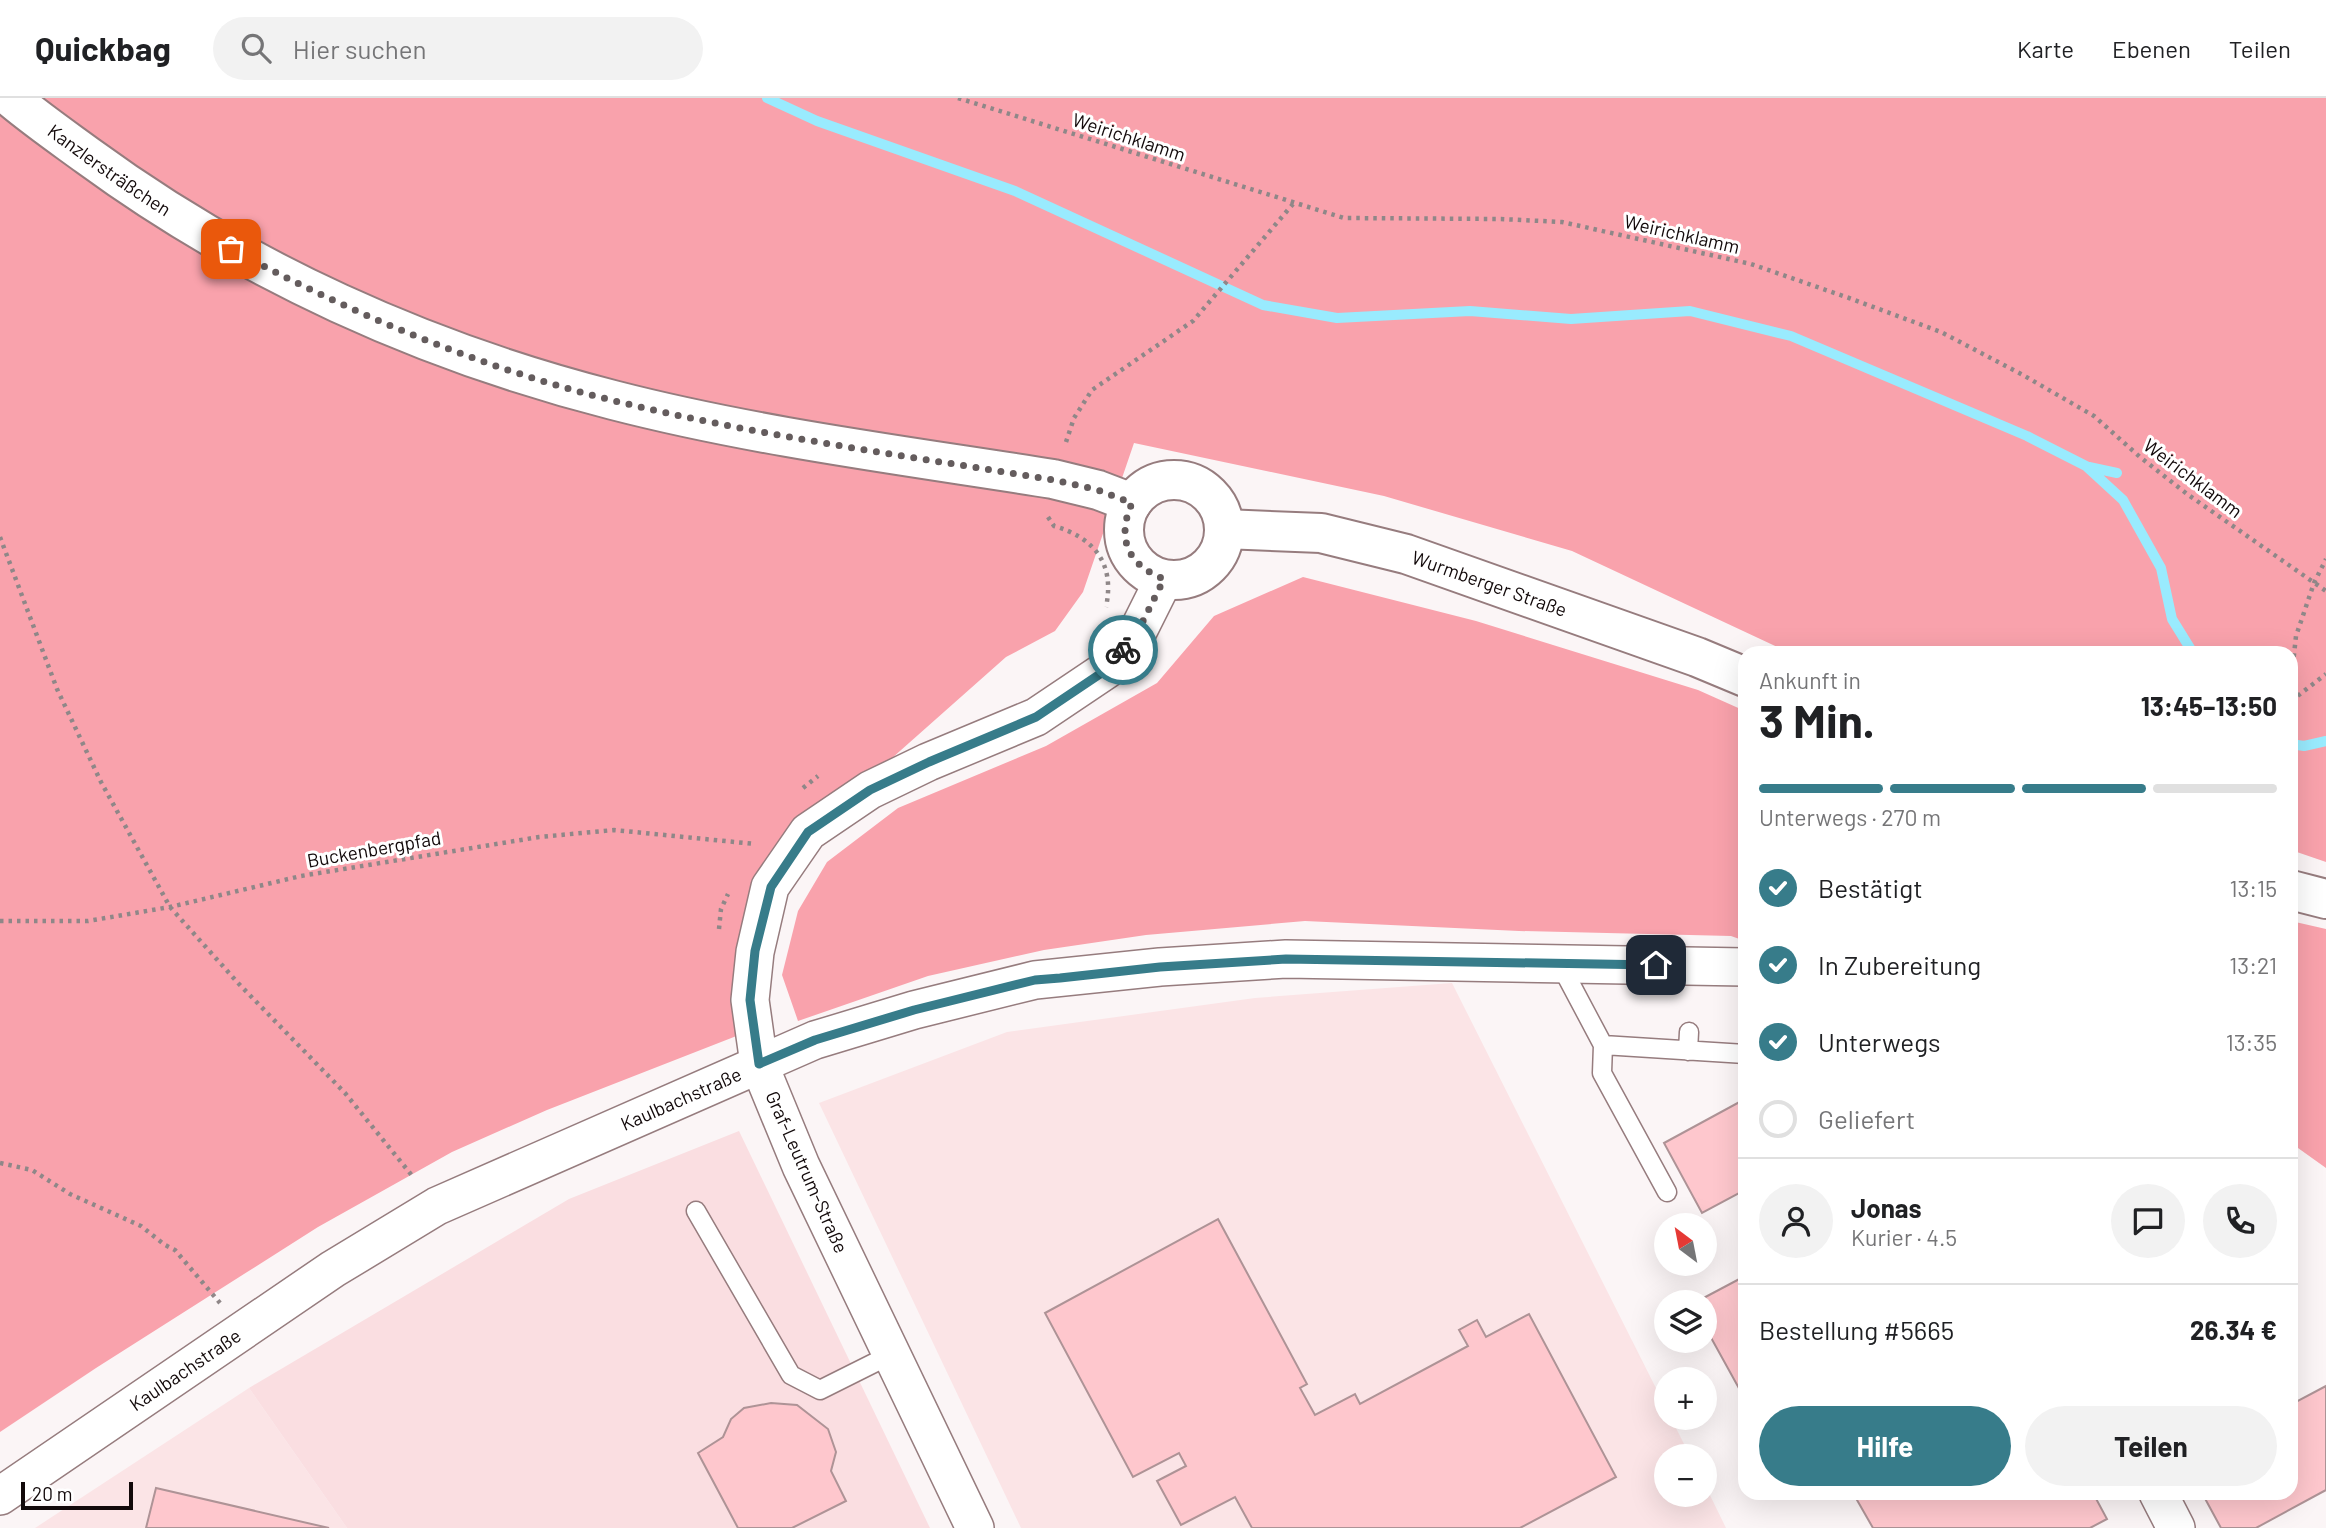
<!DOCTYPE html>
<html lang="de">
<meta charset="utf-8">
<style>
body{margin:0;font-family:Barlow,sans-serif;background:#f2f2f2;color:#202124;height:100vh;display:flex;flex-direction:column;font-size:26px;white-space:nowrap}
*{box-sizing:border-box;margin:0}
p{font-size:23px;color:#757577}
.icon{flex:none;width:38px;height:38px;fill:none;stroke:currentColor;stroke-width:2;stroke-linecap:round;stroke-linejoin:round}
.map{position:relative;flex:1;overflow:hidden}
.panel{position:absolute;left:1738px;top:548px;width:560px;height:854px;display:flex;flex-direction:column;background:#fff;border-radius:21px;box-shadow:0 7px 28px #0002}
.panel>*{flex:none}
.needle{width:46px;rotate:328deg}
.tools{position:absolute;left:1654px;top:1115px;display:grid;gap:14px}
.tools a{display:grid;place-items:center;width:63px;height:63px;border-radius:50%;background:#fff;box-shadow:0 7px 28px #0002;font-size:35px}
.scale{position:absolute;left:21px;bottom:18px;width:112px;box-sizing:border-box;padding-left:7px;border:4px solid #12090a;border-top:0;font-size:19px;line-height:24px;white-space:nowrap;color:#12090a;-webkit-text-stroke:5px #fff;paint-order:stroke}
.pin{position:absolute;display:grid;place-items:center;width:60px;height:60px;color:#fff;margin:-30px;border-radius:14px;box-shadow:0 4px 10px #0006}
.courier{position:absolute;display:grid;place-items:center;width:70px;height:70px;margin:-35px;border:5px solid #377c8a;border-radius:50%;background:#fff;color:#222;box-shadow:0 2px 9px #0007}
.summary em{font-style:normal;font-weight:700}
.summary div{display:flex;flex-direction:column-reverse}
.summary{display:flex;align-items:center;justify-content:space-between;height:119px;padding:0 21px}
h1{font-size:46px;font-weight:700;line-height:52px}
.bar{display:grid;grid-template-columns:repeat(4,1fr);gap:10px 7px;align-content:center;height:84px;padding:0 21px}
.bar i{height:9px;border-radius:5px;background:#e0e0e0}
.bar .selected{background:#377c8a}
.bar p{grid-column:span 4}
.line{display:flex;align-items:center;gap:18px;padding:0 21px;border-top:2px solid #e0e0e0}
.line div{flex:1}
.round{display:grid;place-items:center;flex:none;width:74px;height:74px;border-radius:37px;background:#f2f2f2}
ol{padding:0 21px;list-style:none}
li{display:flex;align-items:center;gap:21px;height:77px}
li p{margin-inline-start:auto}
li .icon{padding:7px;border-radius:50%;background:#377c8a;color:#fff;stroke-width:4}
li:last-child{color:#757577}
li i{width:38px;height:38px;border:4px solid #e0e0e0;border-radius:50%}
.primary-button{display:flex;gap:14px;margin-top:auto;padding:14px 21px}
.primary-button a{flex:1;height:80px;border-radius:42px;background:#377c8a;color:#fff;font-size:28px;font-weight:700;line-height:80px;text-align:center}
.primary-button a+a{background:#f2f2f2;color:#202124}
header{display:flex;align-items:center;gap:42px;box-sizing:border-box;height:98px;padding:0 35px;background:#fff;border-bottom:2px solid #e0e0e0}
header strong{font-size:33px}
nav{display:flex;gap:38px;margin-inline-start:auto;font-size:24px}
.search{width:490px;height:63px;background:#f2f2f2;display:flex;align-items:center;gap:18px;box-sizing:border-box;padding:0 24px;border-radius:38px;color:#757577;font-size:26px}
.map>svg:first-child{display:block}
</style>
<header>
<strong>Quickbag</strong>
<div class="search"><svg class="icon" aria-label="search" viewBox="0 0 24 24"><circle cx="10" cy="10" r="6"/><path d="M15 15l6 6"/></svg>Hier suchen</div>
<nav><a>Karte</a><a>Ebenen</a><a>Teilen</a></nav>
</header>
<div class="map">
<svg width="2326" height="1430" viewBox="0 0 2326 1430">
<rect width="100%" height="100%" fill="#fbf5f6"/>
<path fill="#fbe4e6" d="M1452 885 1666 1310V1320H1671L1690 1358H1666V1396H1704L1705 1387 1726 1430H1021L819 1005 1007 934 1255 900Z
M249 1290 347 1430H35Z"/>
<path fill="#fadee1" d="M739 1033 930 1430H347L249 1290 569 1101Z"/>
<path fill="#f9a2ac" d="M0 0H2326V764L2291 752V555H1790L1572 453 1384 398 1134 345 1083 494 1055 533 1006 559 865 684 805 716 739 937 547 1012 452 1054 318 1129 96 1270 0 1334Z
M1303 479 1476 523 1698 592 1745 613V843L1731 838 1519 833 1305 823 1146 837 1044 852 928 878 798 923 782 877 798 813 827 764 898 710 1046 648 1157 585 1214 518Z
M2291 823 2326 831V1070L2291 1045Z"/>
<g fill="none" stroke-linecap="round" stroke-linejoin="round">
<path stroke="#99ebfe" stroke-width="10" d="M767 0 817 23 1015 93 1263 207 1337 220 1470 213 1571 221 1690 213 1791 238 2027 338 2086 368 2123 402 2161 470 2172 521 2193 555
M2089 369 2117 375
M2291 646 2304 648 2326 643"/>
</g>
<path fill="#fec7cd" stroke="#ae9396" stroke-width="2" d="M1745 1001V1092L1702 1115 1664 1045Z
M1218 1121 1307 1286 1300 1290 1315 1317 1355 1296 1360 1306 1468 1248 1459 1232 1477 1222 1486 1239 1529 1216 1616 1379 1520 1430H1252L1235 1399 1181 1427 1157 1383 1186 1368 1179 1355 1133 1379 1045 1215Z
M1745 1178V1292L1741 1294 1704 1227V1204H1696Z
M2326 1288V1392L2256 1430H2221L2202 1395H2291V1294L2296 1304Z
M771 1305 797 1307 828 1331 836 1354 831 1373 846 1403 792 1430H738L698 1355 723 1339 731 1321 744 1310Z
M156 1390 329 1430H146Z
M1853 1395H2093L2107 1421 2090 1430H1873Z"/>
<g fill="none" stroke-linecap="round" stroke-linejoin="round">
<defs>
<path id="lane" d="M1560 866 1603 947 1745 956
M1603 947 1602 975 1667 1094
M1688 953 1689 934
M696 1113 791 1277 820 1292 892 1256"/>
<g id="street">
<path d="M2158 1395 2176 1430"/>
<path id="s1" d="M0 1398 333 1171 437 1108 815 942 914 912 1035 882 1160 869 1286 861 1745 869"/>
<path d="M975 1430 801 1068 759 966 750 902 755 854 770 789 808 734 870 692 928 664 1036 619 1106 572 1135 539 1164 481"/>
</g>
<g id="secondary">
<path id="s2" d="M11 0C36 21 62 39 88 58 245 173 425 254 613 302 756 339 908 358 1053 381L1098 392 1132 405"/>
<circle cx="1174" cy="432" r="50"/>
<path id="s3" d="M1224 431 1321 435 1406 456 1697 559 1745 579"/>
<path d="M2291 792 2326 801"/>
</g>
</defs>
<use href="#lane" stroke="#967c7e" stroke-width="21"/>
<use href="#street" stroke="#967c7e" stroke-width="40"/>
<use href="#secondary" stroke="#967c7e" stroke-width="42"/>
<path stroke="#8f8788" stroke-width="4.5" stroke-dasharray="3.5 5" stroke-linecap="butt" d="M958 0 1344 120 1501 121 1562 124 1751 166 1849 200 1941 234 2023 277 2094 318 2140 359 2187 396 2326 493
M1066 344 1074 320 1092 292 1193 223 1293 106
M1048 419 1054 428C1095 440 1115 466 1106 509
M0 439 57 591 101 684 170 809 238 885 345 995 414 1080
M2291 584 2296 538 2314 485 2326 461
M2291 603 2326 576
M803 690 818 678
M0 823H88L170 809 301 778 539 739 614 732 755 746
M719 831 721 811 728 796
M0 1065 32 1072 70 1096 141 1128 165 1147 175 1152 220 1205"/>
<use href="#lane" stroke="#fff" stroke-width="18"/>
<use href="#street" stroke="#fff" stroke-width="37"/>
<use href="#secondary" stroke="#fff" stroke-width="38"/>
</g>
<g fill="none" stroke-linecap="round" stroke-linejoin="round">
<path stroke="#645c5d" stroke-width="7" stroke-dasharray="0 12.6" d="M231 151C352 216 481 270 615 303 759 338 907 358 1054 382L1098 392 1132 405C1116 441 1128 467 1164 481L1135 539 1123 552"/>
<path stroke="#377c8a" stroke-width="9" d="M1123 552 1106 572 1036 619 929 664 870 692 808 734 771 789 755 853 750 902 759 966 815 942 914 912 1035 882 1060 880 1160 869 1286 861 1656 867"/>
</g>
<g text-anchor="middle" stroke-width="6" stroke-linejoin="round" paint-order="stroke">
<g font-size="19" fill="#12090a" stroke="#fff">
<text transform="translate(1129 39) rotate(18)" y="7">Weirichklamm</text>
<text dy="7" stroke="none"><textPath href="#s2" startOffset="122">Kanzlersträßchen</textPath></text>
<text transform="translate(1682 136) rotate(13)" y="7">Weirichklamm</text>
<text transform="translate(2193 380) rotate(37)" y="7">Weirichklamm</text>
<text dy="7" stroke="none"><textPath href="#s3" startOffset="273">Wurmberger Straße</textPath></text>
<text transform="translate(374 751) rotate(-10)" y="7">Buckenbergpfad</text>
<text dy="7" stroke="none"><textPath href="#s1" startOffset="791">Kaulbachstraße</textPath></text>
<text transform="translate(807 1074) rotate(66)" y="7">Graf-Leutrum-Straße</text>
<text dy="7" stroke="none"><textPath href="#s1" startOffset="224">Kaulbachstraße</textPath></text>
</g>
</g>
</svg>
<div class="tools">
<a><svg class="needle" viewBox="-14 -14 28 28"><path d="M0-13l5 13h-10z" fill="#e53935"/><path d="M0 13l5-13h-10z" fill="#757577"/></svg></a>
<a><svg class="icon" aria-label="layers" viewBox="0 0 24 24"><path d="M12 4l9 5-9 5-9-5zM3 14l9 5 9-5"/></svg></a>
<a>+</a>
<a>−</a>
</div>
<div class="scale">20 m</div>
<div class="pin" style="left:231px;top:151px;background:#ea580c"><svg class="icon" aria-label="bag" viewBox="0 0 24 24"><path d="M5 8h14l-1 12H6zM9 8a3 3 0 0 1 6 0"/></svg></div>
<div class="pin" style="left:1656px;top:867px;background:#1f2937"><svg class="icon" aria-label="home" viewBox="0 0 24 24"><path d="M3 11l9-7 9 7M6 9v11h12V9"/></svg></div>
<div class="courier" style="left:1123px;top:552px"><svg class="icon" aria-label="bike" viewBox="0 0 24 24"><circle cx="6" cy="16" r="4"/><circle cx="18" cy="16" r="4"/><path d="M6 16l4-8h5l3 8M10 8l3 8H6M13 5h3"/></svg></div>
<section class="panel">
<div class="summary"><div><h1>3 Min.</h1><p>Ankunft in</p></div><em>13:45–13:50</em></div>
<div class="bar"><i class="selected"></i><i class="selected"></i><i class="selected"></i><i></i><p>Unterwegs · 270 m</p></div>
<ol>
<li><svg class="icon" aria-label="check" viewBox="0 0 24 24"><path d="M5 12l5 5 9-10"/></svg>Bestätigt<p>13:15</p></li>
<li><svg class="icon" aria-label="check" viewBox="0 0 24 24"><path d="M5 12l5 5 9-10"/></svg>In Zubereitung<p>13:21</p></li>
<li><svg class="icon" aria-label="check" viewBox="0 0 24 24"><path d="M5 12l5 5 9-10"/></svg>Unterwegs<p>13:35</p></li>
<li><i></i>Geliefert</li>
</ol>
<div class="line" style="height:126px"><a class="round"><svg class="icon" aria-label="person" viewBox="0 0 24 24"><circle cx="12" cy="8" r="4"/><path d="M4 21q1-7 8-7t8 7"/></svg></a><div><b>Jonas</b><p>Kurier · 4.5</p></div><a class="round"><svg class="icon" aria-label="chat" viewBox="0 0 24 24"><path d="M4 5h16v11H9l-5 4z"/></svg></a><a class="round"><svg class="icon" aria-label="phone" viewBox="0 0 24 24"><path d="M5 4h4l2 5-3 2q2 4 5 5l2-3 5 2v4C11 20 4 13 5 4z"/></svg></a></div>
<div class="line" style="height:91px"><div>Bestellung #5665</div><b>26.34 €</b></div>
<div class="primary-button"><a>Hilfe</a><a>Teilen</a></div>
</section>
</div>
